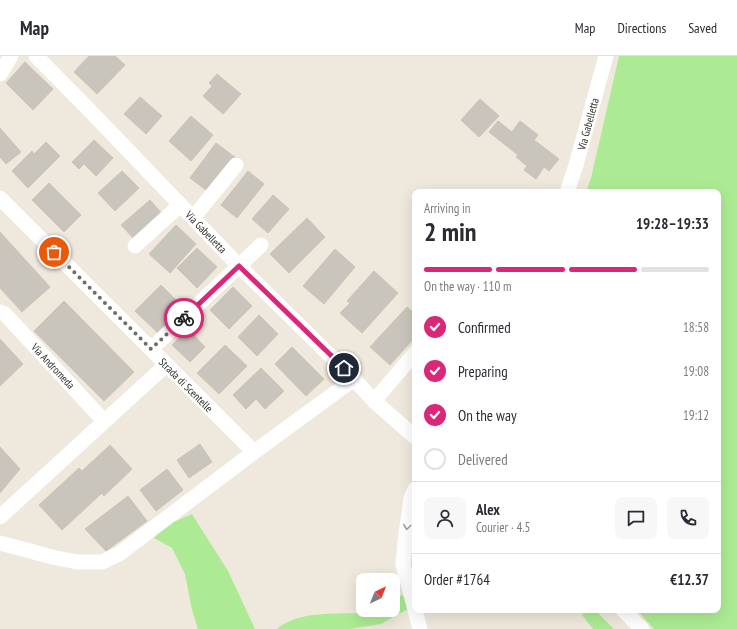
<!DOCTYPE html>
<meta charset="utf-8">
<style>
body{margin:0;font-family:"PT Sans Narrow",sans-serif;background:#f7f7f7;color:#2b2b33;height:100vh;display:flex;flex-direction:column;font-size:15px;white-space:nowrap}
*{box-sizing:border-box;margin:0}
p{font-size:13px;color:#7c7c81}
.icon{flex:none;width:22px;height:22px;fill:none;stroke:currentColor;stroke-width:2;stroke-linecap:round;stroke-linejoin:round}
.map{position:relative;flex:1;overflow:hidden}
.panel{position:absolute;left:412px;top:133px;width:309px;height:424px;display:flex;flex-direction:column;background:#fff;border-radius:8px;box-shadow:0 4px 16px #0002}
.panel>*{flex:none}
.needle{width:26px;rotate:43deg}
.buttons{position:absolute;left:356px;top:517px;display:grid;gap:8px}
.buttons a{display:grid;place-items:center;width:44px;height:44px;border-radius:8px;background:#fff;box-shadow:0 4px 16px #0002;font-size:20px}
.pin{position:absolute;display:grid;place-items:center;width:34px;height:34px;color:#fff;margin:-17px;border:2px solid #fff;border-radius:50%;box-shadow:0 1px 4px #0007}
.courier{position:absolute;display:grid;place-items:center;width:40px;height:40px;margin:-20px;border:3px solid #db2777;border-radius:50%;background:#fff;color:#222;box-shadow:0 1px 5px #0007}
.summary em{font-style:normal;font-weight:700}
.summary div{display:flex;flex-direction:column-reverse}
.summary{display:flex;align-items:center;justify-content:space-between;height:68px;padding:0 12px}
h1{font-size:26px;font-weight:700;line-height:30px}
.bar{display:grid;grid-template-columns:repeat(4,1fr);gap:6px 4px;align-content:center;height:48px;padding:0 12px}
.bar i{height:5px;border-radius:3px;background:#e1e1e2}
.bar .on{background:#db2777}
.bar p{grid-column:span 4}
.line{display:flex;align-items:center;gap:10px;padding:0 12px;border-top:1px solid #e1e1e2}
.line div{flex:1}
.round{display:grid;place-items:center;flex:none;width:42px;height:42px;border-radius:8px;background:#f7f7f7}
ol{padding:0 12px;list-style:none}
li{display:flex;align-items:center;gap:12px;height:44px}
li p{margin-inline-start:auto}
li .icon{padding:4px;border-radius:50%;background:#db2777;color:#fff;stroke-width:4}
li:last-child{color:#7c7c81}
li i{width:22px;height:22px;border:2px solid #e1e1e2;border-radius:50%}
header{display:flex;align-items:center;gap:24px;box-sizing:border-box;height:56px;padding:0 20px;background:#fff;border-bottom:1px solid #e1e1e2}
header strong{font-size:19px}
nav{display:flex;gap:22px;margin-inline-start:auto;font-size:14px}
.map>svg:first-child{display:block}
</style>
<header>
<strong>Map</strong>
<nav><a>Map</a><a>Directions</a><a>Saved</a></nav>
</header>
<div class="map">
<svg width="737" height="573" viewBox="0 0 737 573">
<rect width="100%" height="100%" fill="#efe8dc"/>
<path fill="#aceb93" d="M619 0H737V573H654L637 554H718V136H586L591 122Z
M192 458 228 515 255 573H198L192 554 185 518 172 492 154 482 162 471Z
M403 539 408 553 381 568 350 573H277C297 555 335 558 361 557L368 554H393V543Z
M586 554H595L614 573H593L582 559Z"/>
<path fill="#cac5bc" stroke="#cac4b5" d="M89 0H115L125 9 97 38 74 16Z
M25 6 53 33 33 54 6 27Z
M217 18 241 38 223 58 203 40 212 30 209 27Z
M140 41 162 60 146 78 124 58Z
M480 43 499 60 479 81 461 64Z
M191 60 213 79 191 105 169 85Z
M498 65 512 76 520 65 538 79 534 84 559 103 549 115 544 111 536 123 524 114 527 110 516 101 518 99 489 76Z
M0 72 21 96 6 108 0 101Z
M94 84 113 102 96 120 84 108 79 113 72 106Z
M46 86 60 100 28 132 12 115 32 95 34 98Z
M216 87 236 102 210 137 190 122Z
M122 115 139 132 115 155 98 137Z
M248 115 264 128 237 162 221 149Z
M49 127 81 159 64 176 32 144Z
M273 139 289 153 268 177 252 163Z
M150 144 164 160 136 185 121 169Z
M307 162 325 181 289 217 270 198Z
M176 169 196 188 170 217 149 198Z
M0 176 50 231 22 256 0 232Z
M197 192 217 211 197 232 177 212Z
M335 193 355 211 324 248 303 230Z
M374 215 398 237 362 277 340 257 350 247 347 245Z
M161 229 185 253 159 278 135 255Z
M233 231 252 250 229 273 210 254Z
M64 245 134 316 104 345 34 275Z
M407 251 415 258V281L390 309 370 291Z
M259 259 278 278 257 300 238 281Z
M188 273 205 291 190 306 172 289Z
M0 283 23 308 0 330Z
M225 289 247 310 219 338 197 317Z
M292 291 324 323 306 340 275 308Z
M261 312 284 335 265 353 256 343 246 353 233 339Z
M200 388 212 406 189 422 177 404Z
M110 389 132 413 104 440 102 437 62 474 39 449 79 412 82 415Z
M0 391 20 413 0 437Z
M167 413 183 434 156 455 140 434Z
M128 440 147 465 106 495 85 473Z"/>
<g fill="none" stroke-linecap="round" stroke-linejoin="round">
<path stroke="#fff" stroke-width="15" d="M36 0 97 62 239 210 354 323 374 345 415 381
M0 18 11 0
M567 136 576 109 606 0
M0 142 254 396
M193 162 236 109
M135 190 180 149
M0 256 5 258 104 365
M151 293 261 189
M374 345 415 297
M415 433 411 442 406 477 403 509 415 553
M0 461 166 309
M0 487 52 501 77 506H102L119 498 254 396 354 323
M415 554 420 573
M623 554 642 573"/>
</g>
<defs><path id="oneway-chevron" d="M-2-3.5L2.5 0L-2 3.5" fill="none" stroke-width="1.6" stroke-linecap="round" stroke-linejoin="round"/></defs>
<use stroke="#a0a0a0" href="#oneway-chevron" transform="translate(407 471) rotate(98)"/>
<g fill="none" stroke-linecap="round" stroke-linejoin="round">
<path stroke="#706d69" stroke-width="4" stroke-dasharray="0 7.2" d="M54 196 151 293 184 262"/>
<path stroke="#db2777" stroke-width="5" d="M184 262 239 210 344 312"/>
</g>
<g text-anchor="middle" stroke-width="3.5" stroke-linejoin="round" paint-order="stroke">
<g font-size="11" fill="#2b2b2b" stroke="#fff">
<text transform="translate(588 68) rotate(-75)" y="4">Via Gabelletta</text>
<text transform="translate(206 176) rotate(46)" y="4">Via Gabelletta</text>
<text transform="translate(53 310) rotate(47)" y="4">Via Andromeda</text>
<text transform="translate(186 329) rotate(45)" y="4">Strada di Scentelle</text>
</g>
</g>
</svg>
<div class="buttons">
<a><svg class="needle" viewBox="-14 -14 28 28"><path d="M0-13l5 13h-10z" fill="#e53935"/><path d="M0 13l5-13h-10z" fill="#7c7c81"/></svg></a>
</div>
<div class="pin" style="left:54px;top:196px;background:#ea580c"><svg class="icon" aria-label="bag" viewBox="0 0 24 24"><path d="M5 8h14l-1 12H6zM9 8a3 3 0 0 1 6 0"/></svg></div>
<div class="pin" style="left:344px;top:312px;background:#1f2937"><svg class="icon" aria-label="home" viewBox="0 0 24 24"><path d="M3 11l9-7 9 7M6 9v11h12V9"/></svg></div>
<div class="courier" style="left:184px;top:262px"><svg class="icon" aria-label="bike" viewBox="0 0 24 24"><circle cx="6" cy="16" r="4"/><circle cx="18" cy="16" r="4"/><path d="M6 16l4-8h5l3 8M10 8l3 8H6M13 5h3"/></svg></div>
<section class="panel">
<div class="summary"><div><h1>2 min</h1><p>Arriving in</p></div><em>19:28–19:33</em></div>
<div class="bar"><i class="on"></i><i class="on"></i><i class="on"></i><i></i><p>On the way · 110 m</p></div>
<ol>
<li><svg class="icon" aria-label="check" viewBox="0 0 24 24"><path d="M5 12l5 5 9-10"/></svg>Confirmed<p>18:58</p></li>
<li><svg class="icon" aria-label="check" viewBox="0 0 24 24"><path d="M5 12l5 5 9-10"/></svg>Preparing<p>19:08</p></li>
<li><svg class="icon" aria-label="check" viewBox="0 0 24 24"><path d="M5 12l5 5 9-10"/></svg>On the way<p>19:12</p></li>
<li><i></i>Delivered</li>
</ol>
<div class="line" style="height:72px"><a class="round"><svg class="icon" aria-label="person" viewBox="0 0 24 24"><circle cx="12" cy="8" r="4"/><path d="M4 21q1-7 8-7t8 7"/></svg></a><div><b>Alex</b><p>Courier · 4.5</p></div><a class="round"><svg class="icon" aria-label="chat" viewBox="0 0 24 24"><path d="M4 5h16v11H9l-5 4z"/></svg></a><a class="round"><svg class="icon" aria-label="phone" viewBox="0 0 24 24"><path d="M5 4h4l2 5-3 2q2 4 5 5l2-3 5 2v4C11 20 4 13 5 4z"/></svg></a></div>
<div class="line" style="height:52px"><div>Order #1764</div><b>€12.37</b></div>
</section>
</div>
